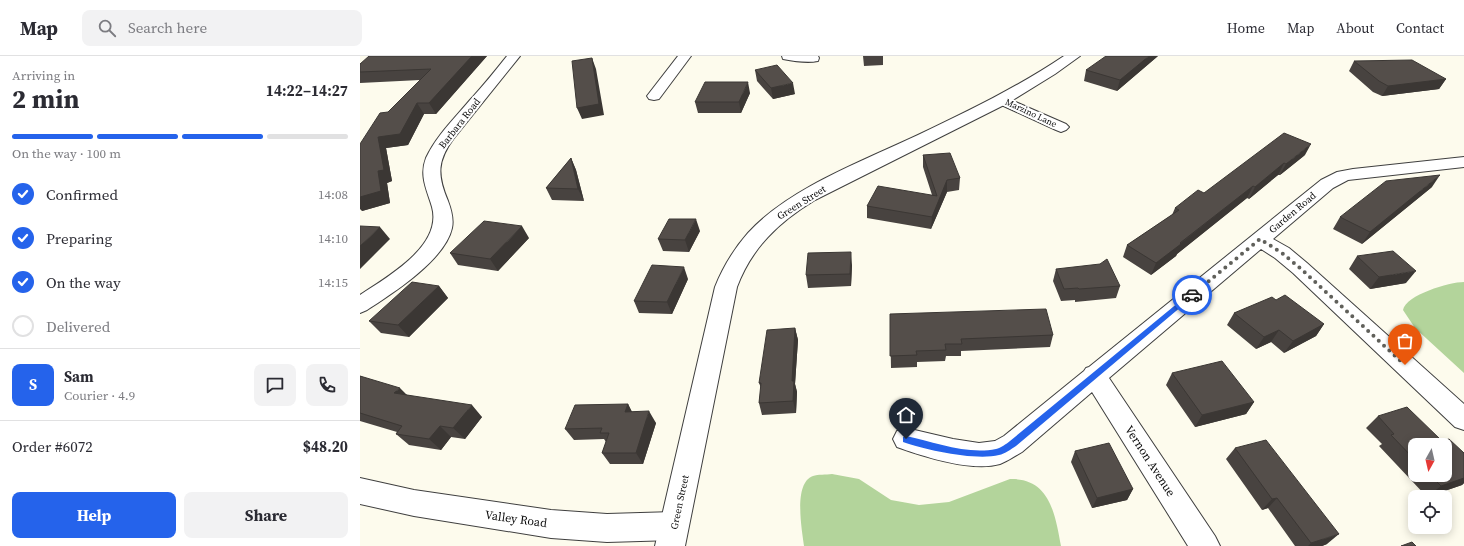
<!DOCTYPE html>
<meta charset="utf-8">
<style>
body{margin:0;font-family:"Source Serif 4",serif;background:#f2f2f3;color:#2b2b33;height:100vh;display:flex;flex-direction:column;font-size:15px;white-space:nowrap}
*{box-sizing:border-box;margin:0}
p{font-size:13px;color:#7c7c81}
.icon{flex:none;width:22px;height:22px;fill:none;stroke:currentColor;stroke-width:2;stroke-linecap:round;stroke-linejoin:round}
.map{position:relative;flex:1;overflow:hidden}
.sheet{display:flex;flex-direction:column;background:#fff;width:360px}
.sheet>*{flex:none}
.needle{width:26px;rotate:188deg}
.fabs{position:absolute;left:1048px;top:382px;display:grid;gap:8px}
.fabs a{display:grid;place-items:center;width:44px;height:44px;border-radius:8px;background:#fff;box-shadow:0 2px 10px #0003;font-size:20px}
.pin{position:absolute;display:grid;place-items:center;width:34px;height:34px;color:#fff;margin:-41px -17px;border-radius:50% 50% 50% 0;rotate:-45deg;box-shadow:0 0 4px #0007}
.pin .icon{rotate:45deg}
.courier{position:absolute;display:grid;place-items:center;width:40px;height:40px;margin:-20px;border:3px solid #2563eb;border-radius:50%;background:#fff;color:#222;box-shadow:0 1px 5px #0007}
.overview em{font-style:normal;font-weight:700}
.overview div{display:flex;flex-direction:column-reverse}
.overview{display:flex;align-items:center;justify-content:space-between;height:68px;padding:0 12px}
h1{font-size:26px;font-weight:700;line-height:30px}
.bar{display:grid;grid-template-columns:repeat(4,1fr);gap:6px 4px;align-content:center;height:48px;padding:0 12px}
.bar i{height:5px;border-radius:3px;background:#e1e1e2}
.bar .current{background:#2563eb}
.bar p{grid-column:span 4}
.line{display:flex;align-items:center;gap:10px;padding:0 12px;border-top:1px solid #e1e1e2}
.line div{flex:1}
.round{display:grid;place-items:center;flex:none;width:42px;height:42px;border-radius:8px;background:#f2f2f3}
ol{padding:0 12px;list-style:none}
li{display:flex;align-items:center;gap:12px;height:44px}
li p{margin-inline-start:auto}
li .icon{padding:4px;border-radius:50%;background:#2563eb;color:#fff;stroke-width:4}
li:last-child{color:#7c7c81}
li i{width:22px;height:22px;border:2px solid #e1e1e2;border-radius:50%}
.cta{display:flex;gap:8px;margin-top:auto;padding:8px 12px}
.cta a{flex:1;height:46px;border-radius:8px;background:#2563eb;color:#fff;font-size:16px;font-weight:700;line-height:46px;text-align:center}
.cta a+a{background:#f2f2f3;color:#2b2b33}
header{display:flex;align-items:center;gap:24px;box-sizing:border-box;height:56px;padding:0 20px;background:#fff;border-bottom:1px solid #e1e1e2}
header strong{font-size:19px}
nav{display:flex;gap:22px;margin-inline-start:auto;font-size:14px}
.search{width:280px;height:36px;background:#f2f2f3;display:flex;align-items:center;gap:10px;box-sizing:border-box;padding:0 14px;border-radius:8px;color:#7c7c81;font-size:15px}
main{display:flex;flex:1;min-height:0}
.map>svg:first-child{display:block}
</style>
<header>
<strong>Map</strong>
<div class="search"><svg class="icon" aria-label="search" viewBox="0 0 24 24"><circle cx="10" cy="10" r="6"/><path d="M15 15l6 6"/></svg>Search here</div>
<nav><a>Home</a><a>Map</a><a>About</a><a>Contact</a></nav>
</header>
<main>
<section class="sheet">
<div class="overview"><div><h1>2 min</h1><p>Arriving in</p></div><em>14:22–14:27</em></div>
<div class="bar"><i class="current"></i><i class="current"></i><i class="current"></i><i></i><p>On the way · 100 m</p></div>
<ol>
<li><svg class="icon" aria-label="check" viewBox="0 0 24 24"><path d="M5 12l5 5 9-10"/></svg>Confirmed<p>14:08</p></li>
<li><svg class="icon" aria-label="check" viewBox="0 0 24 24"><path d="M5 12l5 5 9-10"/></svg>Preparing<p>14:10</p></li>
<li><svg class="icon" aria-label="check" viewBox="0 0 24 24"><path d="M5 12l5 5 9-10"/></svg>On the way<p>14:15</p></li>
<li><i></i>Delivered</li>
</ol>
<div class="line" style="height:72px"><b class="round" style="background:#2563eb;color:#fff">S</b><div><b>Sam</b><p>Courier · 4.9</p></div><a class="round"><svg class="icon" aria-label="chat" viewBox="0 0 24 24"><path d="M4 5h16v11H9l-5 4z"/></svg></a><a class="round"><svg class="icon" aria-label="phone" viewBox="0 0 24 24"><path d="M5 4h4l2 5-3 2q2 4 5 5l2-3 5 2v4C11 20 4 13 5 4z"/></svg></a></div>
<div class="line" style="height:52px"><div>Order #6072</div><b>$48.20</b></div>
<div class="cta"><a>Help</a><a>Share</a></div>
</section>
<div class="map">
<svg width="1104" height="490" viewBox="0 0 1104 490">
<rect width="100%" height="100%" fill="#fdfbed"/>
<path fill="#b3d49b" d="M1104 226V317L1055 272 1043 254C1046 239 1089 226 1104 226Z
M472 418 499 423 531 444 559 449 589 446 650 423C690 422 695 458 701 490H444C442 474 433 427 453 420 458 418 466 419 472 418Z"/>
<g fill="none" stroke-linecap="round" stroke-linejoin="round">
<defs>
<path id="minor" d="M147 0H160L94 82C77 105 77 119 88 145 91 153 94 163 92 172 85 204 33 237 7 254L0 257V239C27 221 83 190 72 151 67 134 59 120 66 102 76 80 95 62 110 44 123 30 135 15 147 0Z
M318 0H331L299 43 294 44 289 43 287 40Z
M422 0H458L459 2 458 5C448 7 433 5 423 3Z
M642 40 706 68 709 71 706 74 701 76 696 74 637 47 635 44 637 41Z
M1104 101V111L988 124 973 132 913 183 929 192 947 207 1104 348V374L1095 371 933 217 915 202 901 193 749 322 855 480 860 490H828L732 336 662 396C655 400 648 405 640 408 611 416 565 401 537 391L533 383 537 375 546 372 593 383 619 387 635 385 644 380 724 315 726 312 729 311 961 124 977 116 993 113Z
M0 422 54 434 191 454 247 458 314 456 324 460 328 470 324 480 314 484 247 486 191 482 54 460 0 448Z"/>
<path id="tertiary" d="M704 0H720L695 18 648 47 455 144C419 166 392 191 377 231L325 490H295L355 231C363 211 374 193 388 177 429 132 503 105 558 79 608 55 658 31 704 0Z"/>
</defs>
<use href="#minor" stroke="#3f3f3f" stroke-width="2"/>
<use href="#tertiary" stroke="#3f3f3f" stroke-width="2"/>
<use href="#minor" fill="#fff" fill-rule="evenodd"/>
<use href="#tertiary" fill="#fff" fill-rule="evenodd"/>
</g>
<path fill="#484340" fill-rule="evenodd" d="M127 0 76 58H64L48 89 26 92 32 125 27 127 30 147 2 155 28 56 60 24 0 27V8Z
M503 0H523V9L504 10Z
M798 0 757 35 724 25 726 14Z
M994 5 1086 23 1079 33 1022 40 1013 36 989 15Z
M395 14 435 38 413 43 397 25Z
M390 37 381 57H338L335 46Z
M563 99 600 122 599 134 587 136 571 173 507 162V150L572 139 563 111Z
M945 99 920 119H918L889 143 887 142 817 198 816 200 791 219 763 201 767 189 812 159 815 152 844 137Z
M211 102 216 114 224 145 192 144 186 132Z
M1072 131 1002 188 973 173 980 161Z
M340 175 329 196 303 195 298 183Z
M169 182 138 215 98 209 90 197Z
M997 200 1046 227 1010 233 989 213Z
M492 209 491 230 448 232 446 219Z
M696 213 760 230 756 242 715 246V244L701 245 693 225Z
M328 223 312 258 279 257 274 245Z
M79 230 88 242 49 281 21 277 9 265Z
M916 244 964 268 956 280 924 297 911 286 896 293 867 269 874 257Z
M530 258 693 279 690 291 601 295V300H586L585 305 557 306V311L531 312Z
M435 272 438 284 435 328 437 336 436 357 402 359 399 347 401 332 399 327Z
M812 317 894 346 886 358 835 371 806 329Z
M0 320 47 339 122 361 105 383 91 381 81 394 49 389 36 378 37 376 0 365Z
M268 348 272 356 296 367 283 408H250L242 397 246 386 244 383 214 384 205 373Z
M1018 360 1082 385 1104 397V427L1102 429 1067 441 1019 390 1022 388 1006 372ZM1055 389 1085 419H1055Z
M875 392 967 488 962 490H935L908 452 902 454 866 403Z
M715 395 773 433 767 444 732 452 711 406Z"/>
<path fill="#3b3734" d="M112 0H127L76 58 69 47Z
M789 0H798L757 35 760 24Z
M232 2 236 13 244 59 222 63 217 52Z
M1086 23 1079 33 1022 40 1028 30Z
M388 26 390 37 381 57 379 46Z
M433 27 435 38 413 43 411 32Z
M57 47 64 58 48 89 26 92 32 125 27 127 30 147 2 155 0 153V141L18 115V81Z
M951 88 945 99 920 119 926 108Z
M211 102 216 114 224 145 218 133Z
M924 107 918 119 889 143 895 131Z
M1080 119 1072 131 1002 188 1010 176Z
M587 124V136L571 173 572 161Z
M893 130 887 142 817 198 816 200 791 219 796 207Z
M336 163 340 175 329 196 325 184Z
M162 170 169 182 138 215 130 203Z
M20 171 30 183 0 213V190Z
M491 196 492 209 491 230 490 218Z
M324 211 328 223 312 258 307 246Z
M1056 215 1046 227 1010 233 1019 221Z
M79 230 88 242 49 281 38 269Z
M964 268 956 280 924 297 933 285Z
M435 272 438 284 435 328 437 336 436 357 433 345 432 325Z
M919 274 911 286 896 293 904 281Z
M40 332 52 344 34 337Z
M894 346 886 358 835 371 842 359Z
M268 348 274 360 265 356Z
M112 349 122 361 105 383 93 372Z
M289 355 296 367 283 408 276 397Z
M80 370 91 381 81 394 69 383Z
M1104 422V427L1102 429 1067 441 1081 430Z
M773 433 767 444 732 452 737 442Z
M917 442 908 452 902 454 912 443Z
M979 478 967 488 962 490H948L951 487Z"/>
<path fill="#544e4a" stroke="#3b3734" d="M9 0H112L69 47H57L40 78 18 81 24 114 18 115 21 135 0 141V88L20 57 28 56 71 13 0 16V8Z
M746 0H789L760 24 726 14Z
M232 2 239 48 217 52 212 5Z
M1052 4 1086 23 1028 30 1019 25 994 5Z
M417 9 433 27 411 32 395 14Z
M345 26H388L379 46H335Z
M924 77 951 88 926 108 924 107 895 131 893 130 820 187 821 188 796 207 767 189 819 154 815 152 838 134 844 137Z
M590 97 600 122 587 124 572 161 507 150 518 130 577 140 563 99Z
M211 102 218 133 186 132Z
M1080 119 1010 176 980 161 1026 125Z
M309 163H336L325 184 298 183Z
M124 165 162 170 130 203 90 197Z
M0 170 20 171 0 190Z
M1033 195 1056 215 1019 221 997 200Z
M491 196 490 218 446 219 448 197Z
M747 203 760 230 719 233 718 232 704 233 696 213 740 208Z
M292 209 324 211 307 246 274 245Z
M52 226 79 230 38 269 9 265Z
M925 239 964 268 933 285 919 274 904 281 874 257 912 241 916 244Z
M686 253 693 279 601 283 602 288H585L586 294 556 295 557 299 530 300V258Z
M435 272 432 325H434L433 345 399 347 401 327H399L407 274Z
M862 305 894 346 842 359 812 317Z
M0 320 40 332 34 337 112 349 93 372 80 370 69 383 36 378 42 370 0 357Z
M268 348 265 356 289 355 276 397H242L249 377H240L242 372 205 373 215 349Z
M1047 351 1082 385 1089 383 1104 397V422L1081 430 1070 419H1085V389H1055V404L1031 379 1034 378 1018 360Z
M906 384 979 478 951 487 917 442 912 443 875 392Z
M749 387 773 433 737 442 715 395Z
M1052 486 1056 490H1041Z"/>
<path fill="#2563eb" d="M830 237H832L835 239 656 390C651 393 645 398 639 399 616 405 566 394 543 386V381L546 380C574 386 607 399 636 393 641 392 646 388 650 385Z"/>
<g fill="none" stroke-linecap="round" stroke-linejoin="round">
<path stroke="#60605b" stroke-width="4" stroke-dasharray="0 7.2" d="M832 239 900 183 922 197 940 212 1045 309"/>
</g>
<g text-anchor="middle" stroke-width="4" stroke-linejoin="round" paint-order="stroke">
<g font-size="9" fill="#0c0c0c" stroke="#fff">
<text transform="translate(671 57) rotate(25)" y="3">Marzino Lane</text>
</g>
<g font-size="10" fill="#0c0c0c" stroke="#fff">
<text transform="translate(99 67) rotate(-52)" y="4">Barbara Road</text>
<text transform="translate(441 146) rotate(-32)" y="4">Green Street</text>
<text transform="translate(932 156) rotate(-40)" y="4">Garden Road</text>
<text transform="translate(319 446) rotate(-78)" y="4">Green Street</text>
</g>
<g font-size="12" fill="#0c0c0c" stroke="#fff">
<text transform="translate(790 405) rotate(57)" y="4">Vernon Avenue</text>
<text transform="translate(156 463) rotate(8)" y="4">Valley Road</text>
</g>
</g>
</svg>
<div class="fabs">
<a><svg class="needle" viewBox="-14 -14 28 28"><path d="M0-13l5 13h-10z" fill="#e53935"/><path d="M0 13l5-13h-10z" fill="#7c7c81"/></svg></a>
<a><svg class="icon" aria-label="locate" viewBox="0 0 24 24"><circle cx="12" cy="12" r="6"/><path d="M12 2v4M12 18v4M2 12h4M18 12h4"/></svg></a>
</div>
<div class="pin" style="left:1045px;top:309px;background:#ea580c"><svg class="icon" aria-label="bag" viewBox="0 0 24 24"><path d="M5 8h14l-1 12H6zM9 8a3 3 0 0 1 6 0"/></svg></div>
<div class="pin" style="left:546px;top:383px;background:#1f2937"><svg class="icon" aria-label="home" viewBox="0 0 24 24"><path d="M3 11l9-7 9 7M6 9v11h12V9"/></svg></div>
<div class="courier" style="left:832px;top:239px"><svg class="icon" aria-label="car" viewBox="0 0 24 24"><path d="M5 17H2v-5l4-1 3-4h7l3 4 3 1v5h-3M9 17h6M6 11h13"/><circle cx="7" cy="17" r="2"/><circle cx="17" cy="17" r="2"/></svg></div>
</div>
</main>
